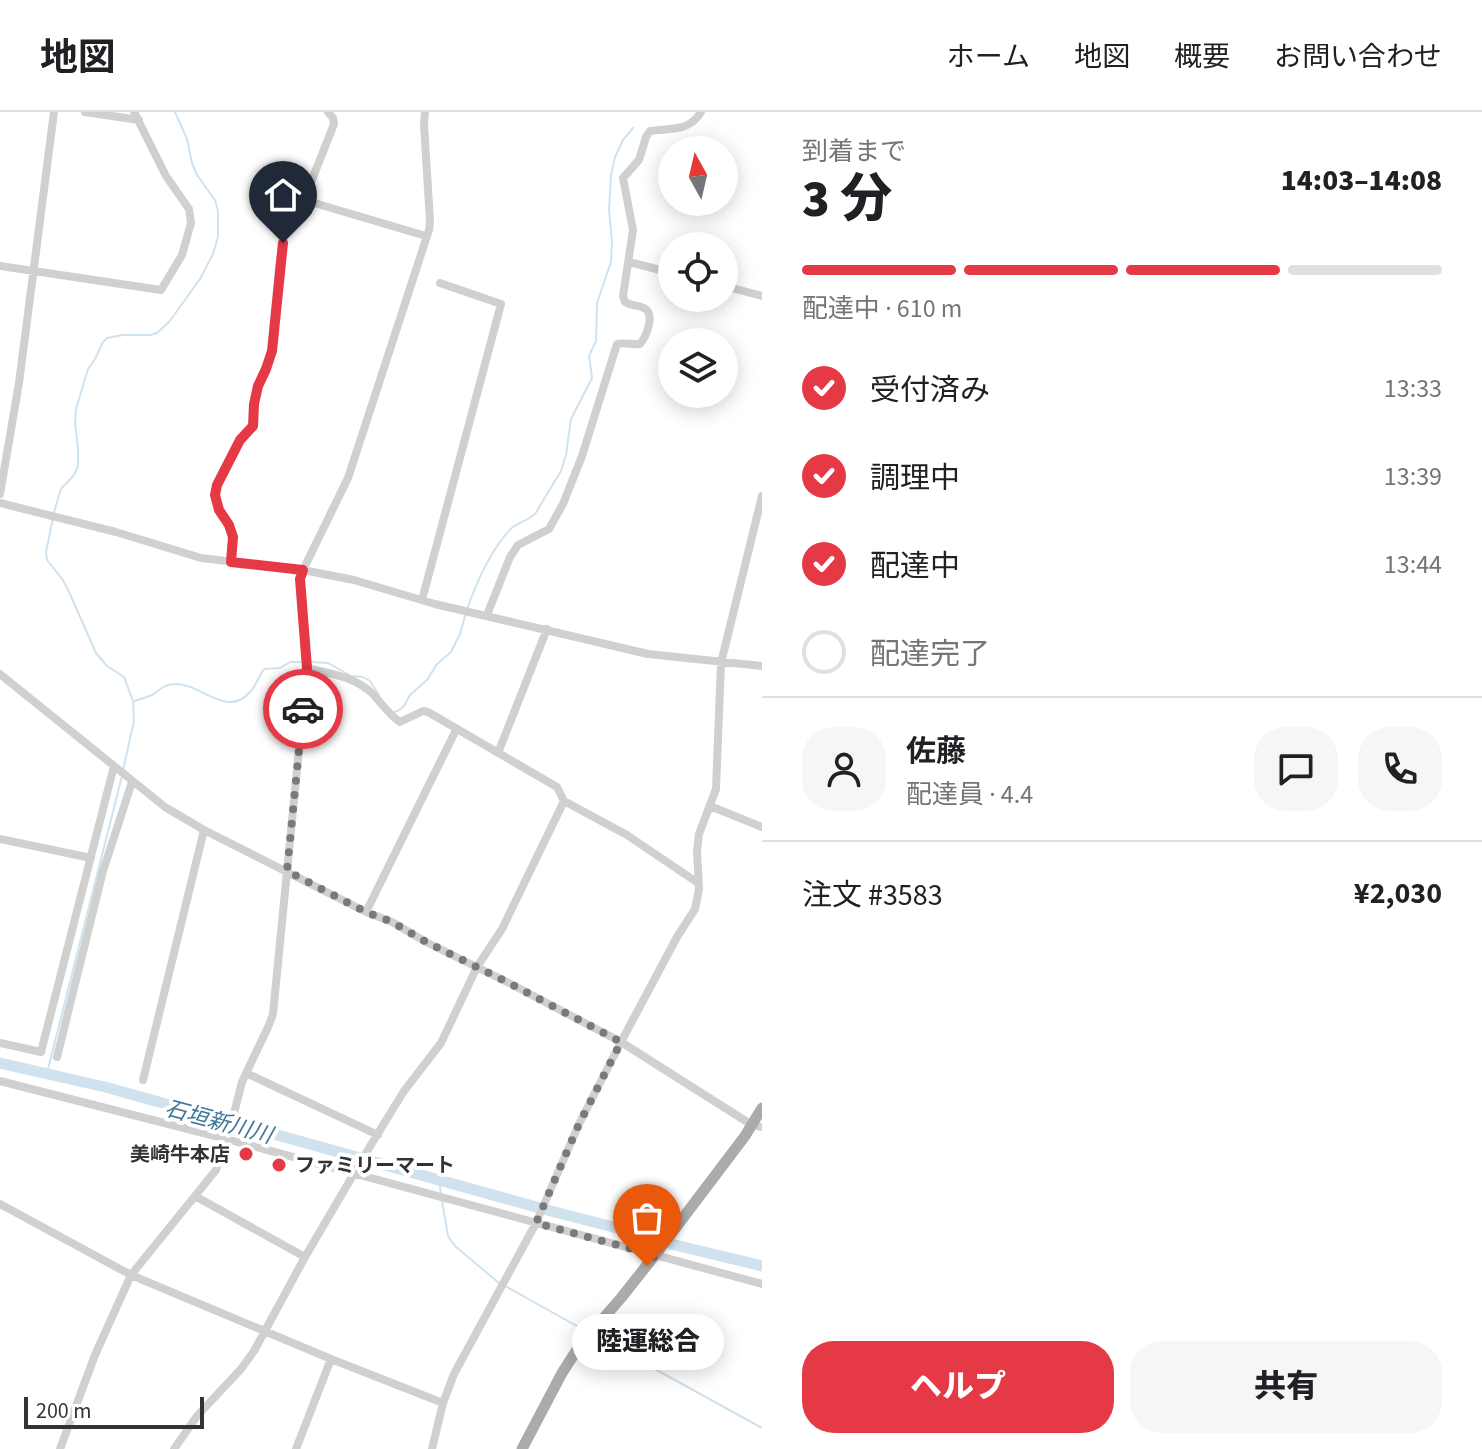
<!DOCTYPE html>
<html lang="ja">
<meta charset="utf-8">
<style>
body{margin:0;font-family:"Source Sans 3","Noto Sans JP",sans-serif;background:#f6f6f6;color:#202124;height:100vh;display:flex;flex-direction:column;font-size:30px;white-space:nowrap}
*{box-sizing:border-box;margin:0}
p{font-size:26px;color:#757577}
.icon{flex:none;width:44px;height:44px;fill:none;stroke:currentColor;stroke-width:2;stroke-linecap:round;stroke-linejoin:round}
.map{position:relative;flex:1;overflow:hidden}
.side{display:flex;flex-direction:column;background:#fff;width:720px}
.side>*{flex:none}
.needle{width:52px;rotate:352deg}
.controls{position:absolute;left:658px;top:24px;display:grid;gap:16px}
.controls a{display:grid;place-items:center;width:80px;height:80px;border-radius:50%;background:#fff;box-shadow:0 4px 20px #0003;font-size:40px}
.scale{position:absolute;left:24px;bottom:20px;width:180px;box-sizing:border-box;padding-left:8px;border:4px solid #333;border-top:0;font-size:22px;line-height:28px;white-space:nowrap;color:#333;-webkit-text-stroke:6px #fff;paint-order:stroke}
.pin{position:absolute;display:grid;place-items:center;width:68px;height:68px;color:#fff;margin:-82px -34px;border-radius:50% 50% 50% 0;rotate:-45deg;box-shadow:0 0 8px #0007}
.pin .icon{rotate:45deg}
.courier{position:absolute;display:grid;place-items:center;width:80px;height:80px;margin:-40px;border:6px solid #e63946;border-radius:50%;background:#fff;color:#222;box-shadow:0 2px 10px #0007}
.bubble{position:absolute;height:56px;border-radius:28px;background:#fff;box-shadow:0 4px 20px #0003;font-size:26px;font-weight:800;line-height:56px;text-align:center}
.head em{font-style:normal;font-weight:800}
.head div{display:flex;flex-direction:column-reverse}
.head{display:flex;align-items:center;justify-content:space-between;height:136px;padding:0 40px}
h1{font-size:52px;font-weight:800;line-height:60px}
.bar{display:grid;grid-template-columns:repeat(4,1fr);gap:12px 8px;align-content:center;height:96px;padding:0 40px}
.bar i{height:10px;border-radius:6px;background:#e0e0e0}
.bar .on{background:#e63946}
.bar p{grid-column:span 4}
.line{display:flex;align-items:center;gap:20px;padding:0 40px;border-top:2px solid #e0e0e0}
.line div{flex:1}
.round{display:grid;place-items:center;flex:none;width:84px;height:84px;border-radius:32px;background:#f6f6f6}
ol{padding:0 40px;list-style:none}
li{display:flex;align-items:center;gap:24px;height:88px}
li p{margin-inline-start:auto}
li .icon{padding:8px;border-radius:50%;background:#e63946;color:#fff;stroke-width:4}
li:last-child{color:#757577}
li i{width:44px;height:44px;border:4px solid #e0e0e0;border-radius:50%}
.cta{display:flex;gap:16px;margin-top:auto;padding:16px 40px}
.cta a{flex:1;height:92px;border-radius:32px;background:#e63946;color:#fff;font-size:32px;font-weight:800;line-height:92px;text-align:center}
.cta a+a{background:#f6f6f6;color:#202124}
header{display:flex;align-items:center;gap:48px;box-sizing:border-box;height:112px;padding:0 40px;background:#fff;border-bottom:2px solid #e0e0e0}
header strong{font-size:38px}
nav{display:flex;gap:44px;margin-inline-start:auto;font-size:28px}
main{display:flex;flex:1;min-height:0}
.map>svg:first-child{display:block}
</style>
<header>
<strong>地図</strong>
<nav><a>ホーム</a><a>地図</a><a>概要</a><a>お問い合わせ</a></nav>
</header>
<main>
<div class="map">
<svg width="762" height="1337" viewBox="0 0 762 1337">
<rect width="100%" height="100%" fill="#fff"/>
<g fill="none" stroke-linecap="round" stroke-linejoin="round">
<path stroke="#cfe2ee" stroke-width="2" d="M54 400 61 377 74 363 78 354V336L75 311 76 297 88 257 95 247 103 230 107 226 123 223H150L157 221 169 210 200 167 213 142 218 125V99L215 88 197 63 192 51 187 27 175 0
M53 406 46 440 47 448 63 468 70 482 96 541 107 554 124 565 133 589 134 609 123 658
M467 498C475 473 493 433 513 415 520 410 528 408 535 402L561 359 566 343 571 307 592 266 589 244 596 229 597 191 611 150 612 130 609 98 611 63 615 45 623 28 633 16
M311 550 328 551 351 564 363 565 370 569 379 583
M134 589C140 587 146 586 152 583 160 578 164 572 175 572 201 571 227 608 251 579 256 573 259 564 264 557L280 556 290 550H304
M393 600 398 599 404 594 410 583 427 568 437 552 451 540 460 522 465 504
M47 961 122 664
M439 1066 441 1083
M442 1089 448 1124 455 1134 499 1171
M505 1174 584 1218
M595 1224 762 1316"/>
<path stroke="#cfe2ee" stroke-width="11" d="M0 951 105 975 547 1098 656 1126 675 1133 762 1154"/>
<path stroke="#d0d0d0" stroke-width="8" d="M85 0 139 8
M304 88 334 12 333 6 328 0
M629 150 672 161
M0 154 161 178 182 143 191 111 189 97 166 64 134 0
M724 174 762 184
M0 382 19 271 54 0
M0 391 116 420 201 446 303 458 354 468 435 492 648 542 762 554
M231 450 233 425 229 413 219 398 215 383 217 373 240 328 253 314 254 292 258 274 266 257 272 239 279 154 290 85 304 88 426 124
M422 488 501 192 440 171
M487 503 510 445 518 433 549 417 563 392 582 344 617 232C624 230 632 233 640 232 646 225 656 202 644 196 638 193 631 194 625 190L623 184 633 118 623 66 639 48 646 25 650 19C671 16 689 20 701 0
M307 556C329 561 356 565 373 582 382 592 389 603 400 610L423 599 428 600 557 675 564 689 627 723 698 771
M0 562 165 695 204 718 366 800 392 810 426 830 507 870 621 930 752 1013 762 1015
M498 641 547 517
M710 694 762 715
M0 727 91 746
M366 800 456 618
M0 931 41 940 114 654
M57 945 103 759 132 670
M246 961 378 1023
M143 968 204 718
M0 969 227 1027 762 1172
M195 1084 305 1145
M0 1092 131 1163 331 1247 443 1291
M60 1337 95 1243 131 1163 216 1058 229 1021 242 970 269 913 273 902 307 556 300 467 303 458 348 366 429 118 430 109 424 13 425 0
M174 1337 197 1304 241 1257 254 1239 305 1145 369 1036 404 979 441 931 477 855 502 817 564 689
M296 1337 331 1247
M432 1337 443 1291 454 1262 536 1111 579 1012 621 930 677 825 695 797 699 777 697 739 699 722 716 677 721 551 762 384"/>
<path stroke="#ababab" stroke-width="11" d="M522 1337 562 1261 580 1233 621 1186 655 1143 745 1024 762 996"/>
</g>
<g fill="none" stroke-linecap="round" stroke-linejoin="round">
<path stroke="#7a7a7a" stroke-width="8" stroke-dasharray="0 14.4" d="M303 597 287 759 366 800 392 810 426 830 507 870 621 930 579 1012 536 1111 655 1143 647 1154"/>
<path stroke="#e63946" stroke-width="10" d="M283 131 272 239 266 257 258 274 254 292 253 314 240 328 217 373 215 383 219 398 229 413 233 425 231 450 303 458 300 467 307 556 303 597"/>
</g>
<g fill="#e63946" stroke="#fff" stroke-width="3">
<circle cx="246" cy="1042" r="8"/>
<circle cx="279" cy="1053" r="8"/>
</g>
<g text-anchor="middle" stroke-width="8" stroke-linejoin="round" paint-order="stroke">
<g font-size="20" font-weight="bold" fill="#333" stroke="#fff" text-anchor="end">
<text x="230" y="1049">美崎牛本店</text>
<text x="295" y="1060" text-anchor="start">ファミリーマート</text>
</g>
<g font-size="22" font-style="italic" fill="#3f7597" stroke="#fff">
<text transform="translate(219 1009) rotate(15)" y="8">石垣新川川</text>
</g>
</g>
</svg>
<div class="controls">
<a><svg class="needle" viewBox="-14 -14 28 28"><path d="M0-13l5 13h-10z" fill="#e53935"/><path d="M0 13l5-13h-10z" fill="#757577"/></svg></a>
<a><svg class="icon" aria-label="locate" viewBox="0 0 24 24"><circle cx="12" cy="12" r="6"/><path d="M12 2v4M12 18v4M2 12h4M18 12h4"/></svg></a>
<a><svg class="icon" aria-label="layers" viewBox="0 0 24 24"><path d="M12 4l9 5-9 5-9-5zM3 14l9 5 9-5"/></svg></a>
</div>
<div class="scale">200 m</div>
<div class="pin" style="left:647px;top:1154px;background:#ea580c"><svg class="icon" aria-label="bag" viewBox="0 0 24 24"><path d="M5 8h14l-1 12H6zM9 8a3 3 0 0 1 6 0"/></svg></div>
<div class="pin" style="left:283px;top:131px;background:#1f2937"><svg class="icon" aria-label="home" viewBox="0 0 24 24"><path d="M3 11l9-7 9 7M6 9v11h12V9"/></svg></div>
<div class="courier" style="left:303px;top:597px"><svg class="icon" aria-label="car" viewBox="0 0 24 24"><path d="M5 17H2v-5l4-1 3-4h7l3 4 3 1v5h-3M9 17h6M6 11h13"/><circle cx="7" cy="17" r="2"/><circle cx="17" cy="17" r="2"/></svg></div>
<div class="bubble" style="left:572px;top:1202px;width:152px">陸運総合</div>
</div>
<section class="side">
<div class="head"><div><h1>3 分</h1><p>到着まで</p></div><em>14:03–14:08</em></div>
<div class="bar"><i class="on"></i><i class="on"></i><i class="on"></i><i></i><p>配達中 · 610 m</p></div>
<ol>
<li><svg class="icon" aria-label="check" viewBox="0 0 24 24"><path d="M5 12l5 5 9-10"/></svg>受付済み<p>13:33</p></li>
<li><svg class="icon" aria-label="check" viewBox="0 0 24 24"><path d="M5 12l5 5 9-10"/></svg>調理中<p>13:39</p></li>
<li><svg class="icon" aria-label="check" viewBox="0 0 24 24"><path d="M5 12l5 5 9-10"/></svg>配達中<p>13:44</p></li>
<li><i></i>配達完了</li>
</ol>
<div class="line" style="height:144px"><a class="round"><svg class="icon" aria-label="person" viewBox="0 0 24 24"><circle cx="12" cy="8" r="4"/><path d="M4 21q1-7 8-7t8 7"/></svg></a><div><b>佐藤</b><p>配達員 · 4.4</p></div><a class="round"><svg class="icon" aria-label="chat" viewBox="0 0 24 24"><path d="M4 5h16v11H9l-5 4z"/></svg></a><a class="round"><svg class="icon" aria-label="phone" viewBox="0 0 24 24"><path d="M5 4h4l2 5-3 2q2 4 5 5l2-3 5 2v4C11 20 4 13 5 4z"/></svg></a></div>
<div class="line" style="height:104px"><div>注文 #3583</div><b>¥2,030</b></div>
<div class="cta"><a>ヘルプ</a><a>共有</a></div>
</section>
</main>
